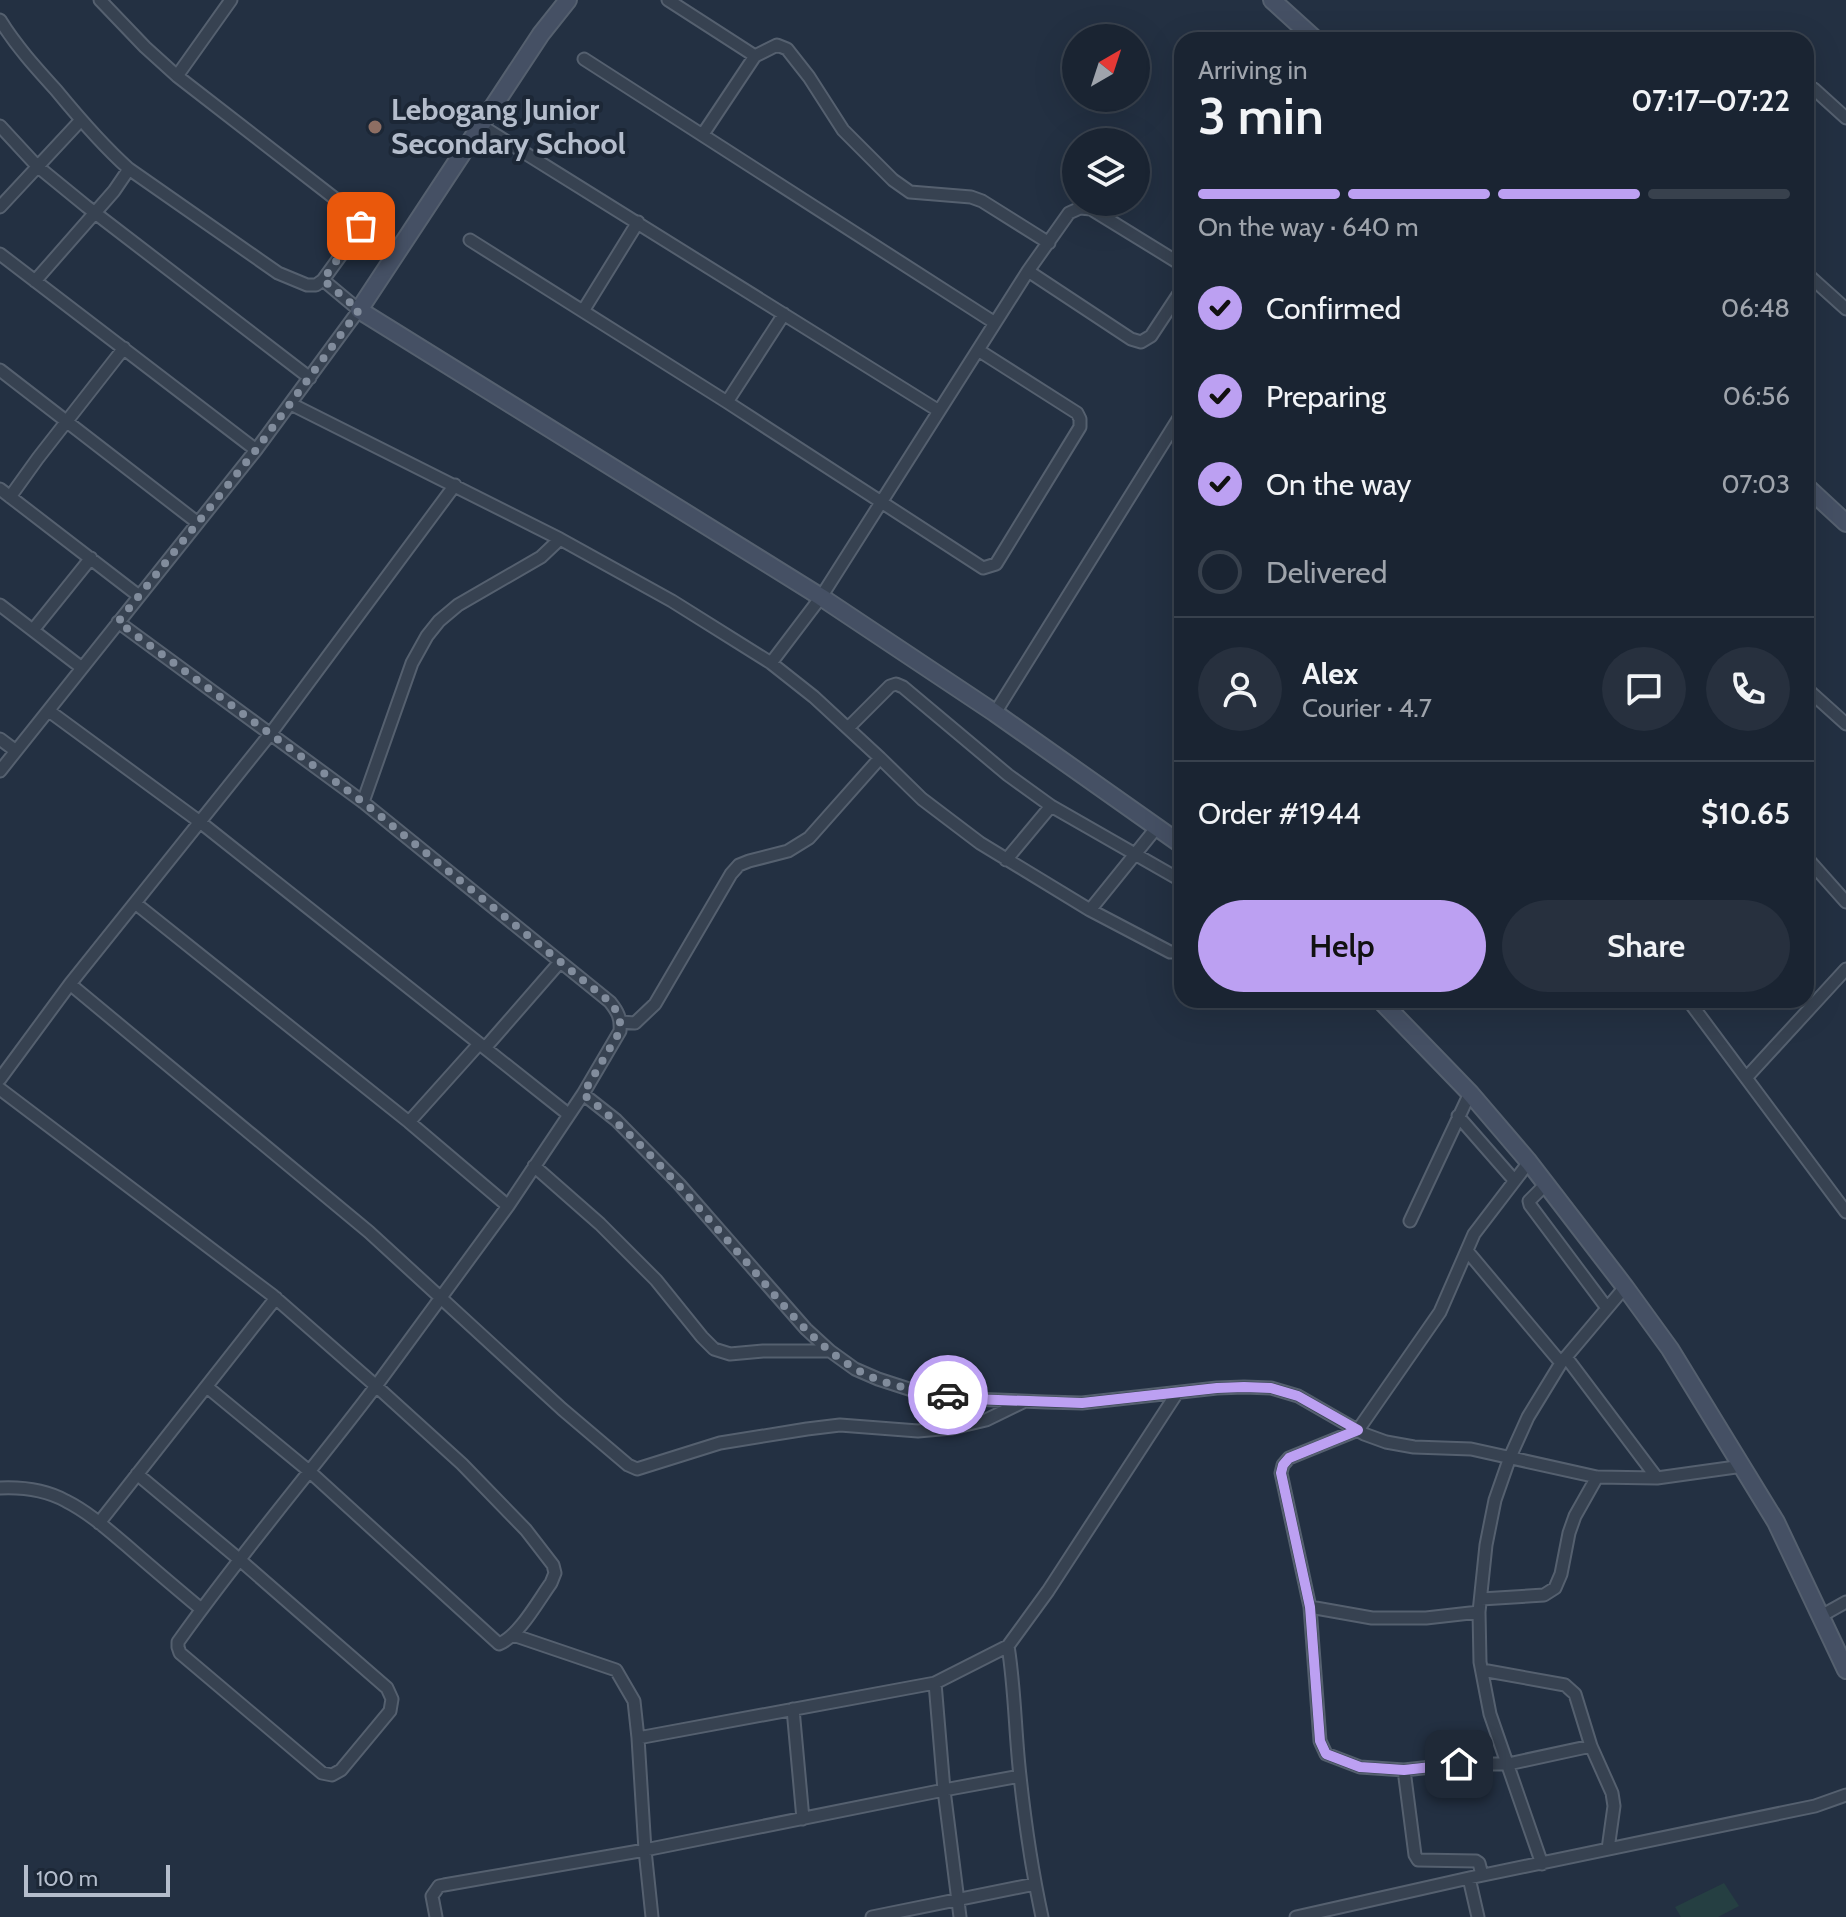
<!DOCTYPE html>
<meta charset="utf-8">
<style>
body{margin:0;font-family:Cabin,sans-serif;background:#27303e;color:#f1f3f6;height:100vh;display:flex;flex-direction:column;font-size:30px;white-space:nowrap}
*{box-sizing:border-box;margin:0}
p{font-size:26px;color:#9fa4ac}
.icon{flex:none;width:44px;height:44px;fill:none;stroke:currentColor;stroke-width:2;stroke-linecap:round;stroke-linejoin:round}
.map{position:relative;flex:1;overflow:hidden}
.sheet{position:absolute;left:1174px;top:32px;width:640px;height:976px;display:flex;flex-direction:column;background:#1a2432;border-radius:24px;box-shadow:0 8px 32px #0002,0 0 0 2px #38414d}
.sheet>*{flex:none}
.needle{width:52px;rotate:39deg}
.controls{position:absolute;left:1062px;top:24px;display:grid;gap:16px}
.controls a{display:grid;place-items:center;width:88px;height:88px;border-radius:50%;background:#1a2432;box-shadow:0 8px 32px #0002,0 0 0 2px #38414d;font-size:40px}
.scale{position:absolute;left:24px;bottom:20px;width:146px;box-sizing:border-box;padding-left:8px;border:4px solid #b4bdcc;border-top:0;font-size:22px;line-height:28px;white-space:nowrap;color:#b4bdcc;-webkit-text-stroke:6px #1c2736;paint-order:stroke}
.pin{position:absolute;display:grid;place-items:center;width:68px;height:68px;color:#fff;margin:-34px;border-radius:16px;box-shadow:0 4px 12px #0006}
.courier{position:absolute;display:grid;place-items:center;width:80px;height:80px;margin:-40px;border:6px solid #bca0f2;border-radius:50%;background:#fff;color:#222;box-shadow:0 2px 10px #0007}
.summary em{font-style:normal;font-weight:600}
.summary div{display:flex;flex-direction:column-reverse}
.summary{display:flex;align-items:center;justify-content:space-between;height:136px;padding:0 24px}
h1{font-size:52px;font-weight:600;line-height:60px}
.bar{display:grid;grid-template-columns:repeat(4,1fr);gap:12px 8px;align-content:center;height:96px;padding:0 24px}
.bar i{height:10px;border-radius:6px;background:#38414d}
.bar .on{background:#bca0f2}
.bar p{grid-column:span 4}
.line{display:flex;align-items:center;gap:20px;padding:0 24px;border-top:2px solid #38414d}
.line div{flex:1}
.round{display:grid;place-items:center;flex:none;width:84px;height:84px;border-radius:42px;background:#27303e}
ol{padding:0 24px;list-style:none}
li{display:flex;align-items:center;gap:24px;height:88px}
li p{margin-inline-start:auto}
li .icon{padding:8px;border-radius:50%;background:#bca0f2;color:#111;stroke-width:4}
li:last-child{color:#9fa4ac}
li i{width:44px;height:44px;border:4px solid #38414d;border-radius:50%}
.cta{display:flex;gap:16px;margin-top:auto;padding:16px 24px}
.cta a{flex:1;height:92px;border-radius:48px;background:#bca0f2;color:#111;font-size:32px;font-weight:600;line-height:92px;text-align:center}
.cta a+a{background:#27303e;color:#f1f3f6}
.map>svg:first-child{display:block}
</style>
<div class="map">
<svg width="1846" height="1917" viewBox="0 0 1846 1917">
<rect width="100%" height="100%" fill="#233042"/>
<path fill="#253f42" d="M1724 1883 1739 1906 1718 1917H1681L1675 1907Z"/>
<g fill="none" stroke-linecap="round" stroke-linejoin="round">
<defs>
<path id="street" d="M668 0 755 56 703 134
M0 20C16 46 36 68 56 90 79 118 102 145 129 169L278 273 307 285H316L323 280
M755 56 777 45 787 49 809 77 843 130 893 180 910 192 971 197 982 201 1049 243
M584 59 995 323
M177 76 231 0
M1814 89 1846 118
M480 125 939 411
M0 126 37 166 86 206 310 378
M0 207 81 120
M470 240 727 402 983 568 996 564 1080 427V419L1077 413 978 350
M0 254 256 450
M1028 271 1131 339 1141 342 1151 336 1182 289
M1806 273 1846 309
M35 281 114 191 129 169
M583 311 638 222
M0 370 198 523
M727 402 784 314
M291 404 560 539 672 601 771 663 814 697 880 758 922 799 980 843 1090 910 1170 952H1178L1182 949
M0 489 139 596
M10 497 38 458 124 348
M0 605 82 668
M33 630 91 558
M771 663 821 597 1028 271 1069 213 1080 208 1091 209 1182 265
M1806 688 1846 724
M49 711 200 822 568 1114
M995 713 1182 413
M848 728 890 686 896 684 903 687 1008 775 1051 806 1182 881
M0 739 16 751
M0 771 256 450 359 310 323 280 360 229 363 221 360 218 177 76 145 47 100 0
M363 802 412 663 427 636 439 621 458 605 541 557 560 539
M1806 857 1846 902
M1006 860 1051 806
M135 903 409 1122 508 1206
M1090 910 1157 827
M70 984 369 1232 562 1409 628 1465 637 1469 720 1443 807 1429 840 1425 918 1431 952 1428 986 1420 1023 1402
M1688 1000 1846 1212
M621 1022 635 1023 655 1004 731 874 739 865 749 861 788 851 809 838 880 758
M485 1048 560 962
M1746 1078 1846 969
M0 1079 70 984 271 733 455 485
M0 1089 272 1295 376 1386 508 1206 583 1094 620 1031C621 1018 618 1012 610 1002L363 802 118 622
M583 1094 616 1120 679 1184 806 1329 830 1351 855 1369 878 1379 915 1391 971 1399 1046 1402 1082 1403 1217 1388 1244 1387 1271 1388 1298 1396 1364 1434 1386 1442 1414 1447 1471 1449 1597 1477 1657 1478 1743 1466
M1458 1116 1514 1180
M409 1122 479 1044
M1529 1162 1474 1234 1440 1312 1358 1430 1289 1458 1283 1465 1281 1473 1310 1607 1320 1741 1326 1754 1360 1767 1404 1770 1459 1764H1508L1591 1746
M534 1166 600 1224 656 1280 702 1337 714 1349 730 1354 763 1351H830
M1546 1184 1529 1201 1530 1205 1607 1308
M1410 1221 1470 1093
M1468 1252 1561 1363
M1566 1357 1657 1478
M137 1474 240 1560 387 1688 392 1699 390 1711 341 1770 332 1775 322 1773 180 1653 178 1647V1642C240 1554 311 1472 376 1386L462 1464 526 1530 553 1565 555 1573 551 1583C538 1601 519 1636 499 1644L309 1471 207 1387
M0 1488C22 1487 46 1490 66 1501 88 1512 107 1529 126 1545 151 1567 176 1588 201 1609
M99 1523 276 1298
M1481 1599 1544 1595 1555 1588 1561 1574 1569 1533 1575 1516 1597 1477
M1310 1607 1372 1618H1426L1479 1612
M1821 1616 1846 1602
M513 1635 616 1670 634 1701 638 1738
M1008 1646C1015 1689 1015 1733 1020 1776 1025 1823 1032 1871 1042 1917
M1482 1670 1565 1685 1575 1694 1591 1746 1612 1793 1614 1806 1608 1849
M793 1709 803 1819
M1404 1770 1415 1855 1418 1860 1476 1861 1479 1863 1482 1875
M1542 1864 1490 1714 1480 1662 1479 1612 1486 1545 1495 1500 1510 1457 1528 1417 1561 1363 1625 1287
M1469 1878 1478 1917
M436 1917 432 1896 439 1886 444 1885 645 1850 944 1790 1020 1776
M652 1917 645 1850 638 1738 935 1683
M872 1917 1035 1884
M960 1917 944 1790 935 1683 1008 1646 1048 1591 1177 1393
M1296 1917 1469 1878 1815 1806 1846 1795"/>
<path id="secondary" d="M568 0 541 34 359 310 821 597 995 713 1182 845
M1272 0 1316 40
M1806 486 1846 523
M1380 1000 1470 1093 1529 1162 1625 1287 1670 1349 1776 1522 1846 1670"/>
</defs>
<use href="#street" stroke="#55606f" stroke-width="15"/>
<use href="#secondary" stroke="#55606f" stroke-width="20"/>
<use href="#street" stroke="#374251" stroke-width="11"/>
<use href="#secondary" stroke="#455064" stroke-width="16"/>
</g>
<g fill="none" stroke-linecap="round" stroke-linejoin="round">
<path stroke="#818c9c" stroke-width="8" stroke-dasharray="0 14.4" d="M361 226 323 280 359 310 256 450 118 622 363 802 610 1002C618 1012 621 1018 620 1031L583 1094C646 1144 696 1205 749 1265 781 1302 812 1343 854 1368 882 1385 916 1391 948 1395"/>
<path stroke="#bca0f2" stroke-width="10" d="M948 1395 971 1399 1082 1403 1217 1388 1244 1387 1271 1388 1298 1396 1358 1430 1289 1458 1283 1465 1281 1473 1310 1607 1320 1741 1326 1754 1360 1767 1404 1770 1459 1764"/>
</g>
<circle fill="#8d6e63" stroke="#1c2736" stroke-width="3" cx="375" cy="127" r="8"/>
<g text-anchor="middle" stroke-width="8" stroke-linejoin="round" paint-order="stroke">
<g font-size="30" font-weight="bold" fill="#b4bdcc" stroke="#1c2736" text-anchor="start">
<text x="391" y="120">Lebogang Junior<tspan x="391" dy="34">Secondary School</tspan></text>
</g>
</g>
</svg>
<div class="controls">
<a><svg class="needle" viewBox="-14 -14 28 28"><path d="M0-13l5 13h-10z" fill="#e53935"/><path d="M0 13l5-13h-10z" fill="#9fa4ac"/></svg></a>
<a><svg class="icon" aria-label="layers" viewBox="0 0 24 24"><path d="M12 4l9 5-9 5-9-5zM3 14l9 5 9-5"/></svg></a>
</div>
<div class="scale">100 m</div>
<div class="pin" style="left:361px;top:226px;background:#ea580c"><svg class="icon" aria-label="bag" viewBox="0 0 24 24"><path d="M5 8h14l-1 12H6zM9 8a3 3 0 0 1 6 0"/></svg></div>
<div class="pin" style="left:1459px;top:1764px;background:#1f2937"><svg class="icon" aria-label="home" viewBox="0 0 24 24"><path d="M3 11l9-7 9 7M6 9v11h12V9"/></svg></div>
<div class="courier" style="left:948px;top:1395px"><svg class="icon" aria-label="car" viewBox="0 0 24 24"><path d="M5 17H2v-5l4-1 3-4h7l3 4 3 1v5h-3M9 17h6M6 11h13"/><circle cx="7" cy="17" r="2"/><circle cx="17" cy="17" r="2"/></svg></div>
<section class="sheet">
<div class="summary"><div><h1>3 min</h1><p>Arriving in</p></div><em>07:17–07:22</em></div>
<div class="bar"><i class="on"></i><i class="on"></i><i class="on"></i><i></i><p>On the way · 640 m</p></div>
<ol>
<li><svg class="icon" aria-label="check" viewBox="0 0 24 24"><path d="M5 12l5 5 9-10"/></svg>Confirmed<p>06:48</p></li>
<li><svg class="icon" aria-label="check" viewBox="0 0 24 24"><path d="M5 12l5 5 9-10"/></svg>Preparing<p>06:56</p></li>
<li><svg class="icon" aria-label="check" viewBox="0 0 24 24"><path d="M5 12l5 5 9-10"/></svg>On the way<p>07:03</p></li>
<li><i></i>Delivered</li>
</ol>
<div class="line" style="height:144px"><a class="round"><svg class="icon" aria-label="person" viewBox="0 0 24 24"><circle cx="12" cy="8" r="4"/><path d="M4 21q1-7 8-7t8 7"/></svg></a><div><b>Alex</b><p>Courier · 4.7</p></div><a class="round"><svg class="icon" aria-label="chat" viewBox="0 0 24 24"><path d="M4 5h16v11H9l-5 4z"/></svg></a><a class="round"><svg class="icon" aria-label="phone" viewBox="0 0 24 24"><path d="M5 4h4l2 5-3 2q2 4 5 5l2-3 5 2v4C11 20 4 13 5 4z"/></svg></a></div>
<div class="line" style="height:104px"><div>Order #1944</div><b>$10.65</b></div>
<div class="cta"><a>Help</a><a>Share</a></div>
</section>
</div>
